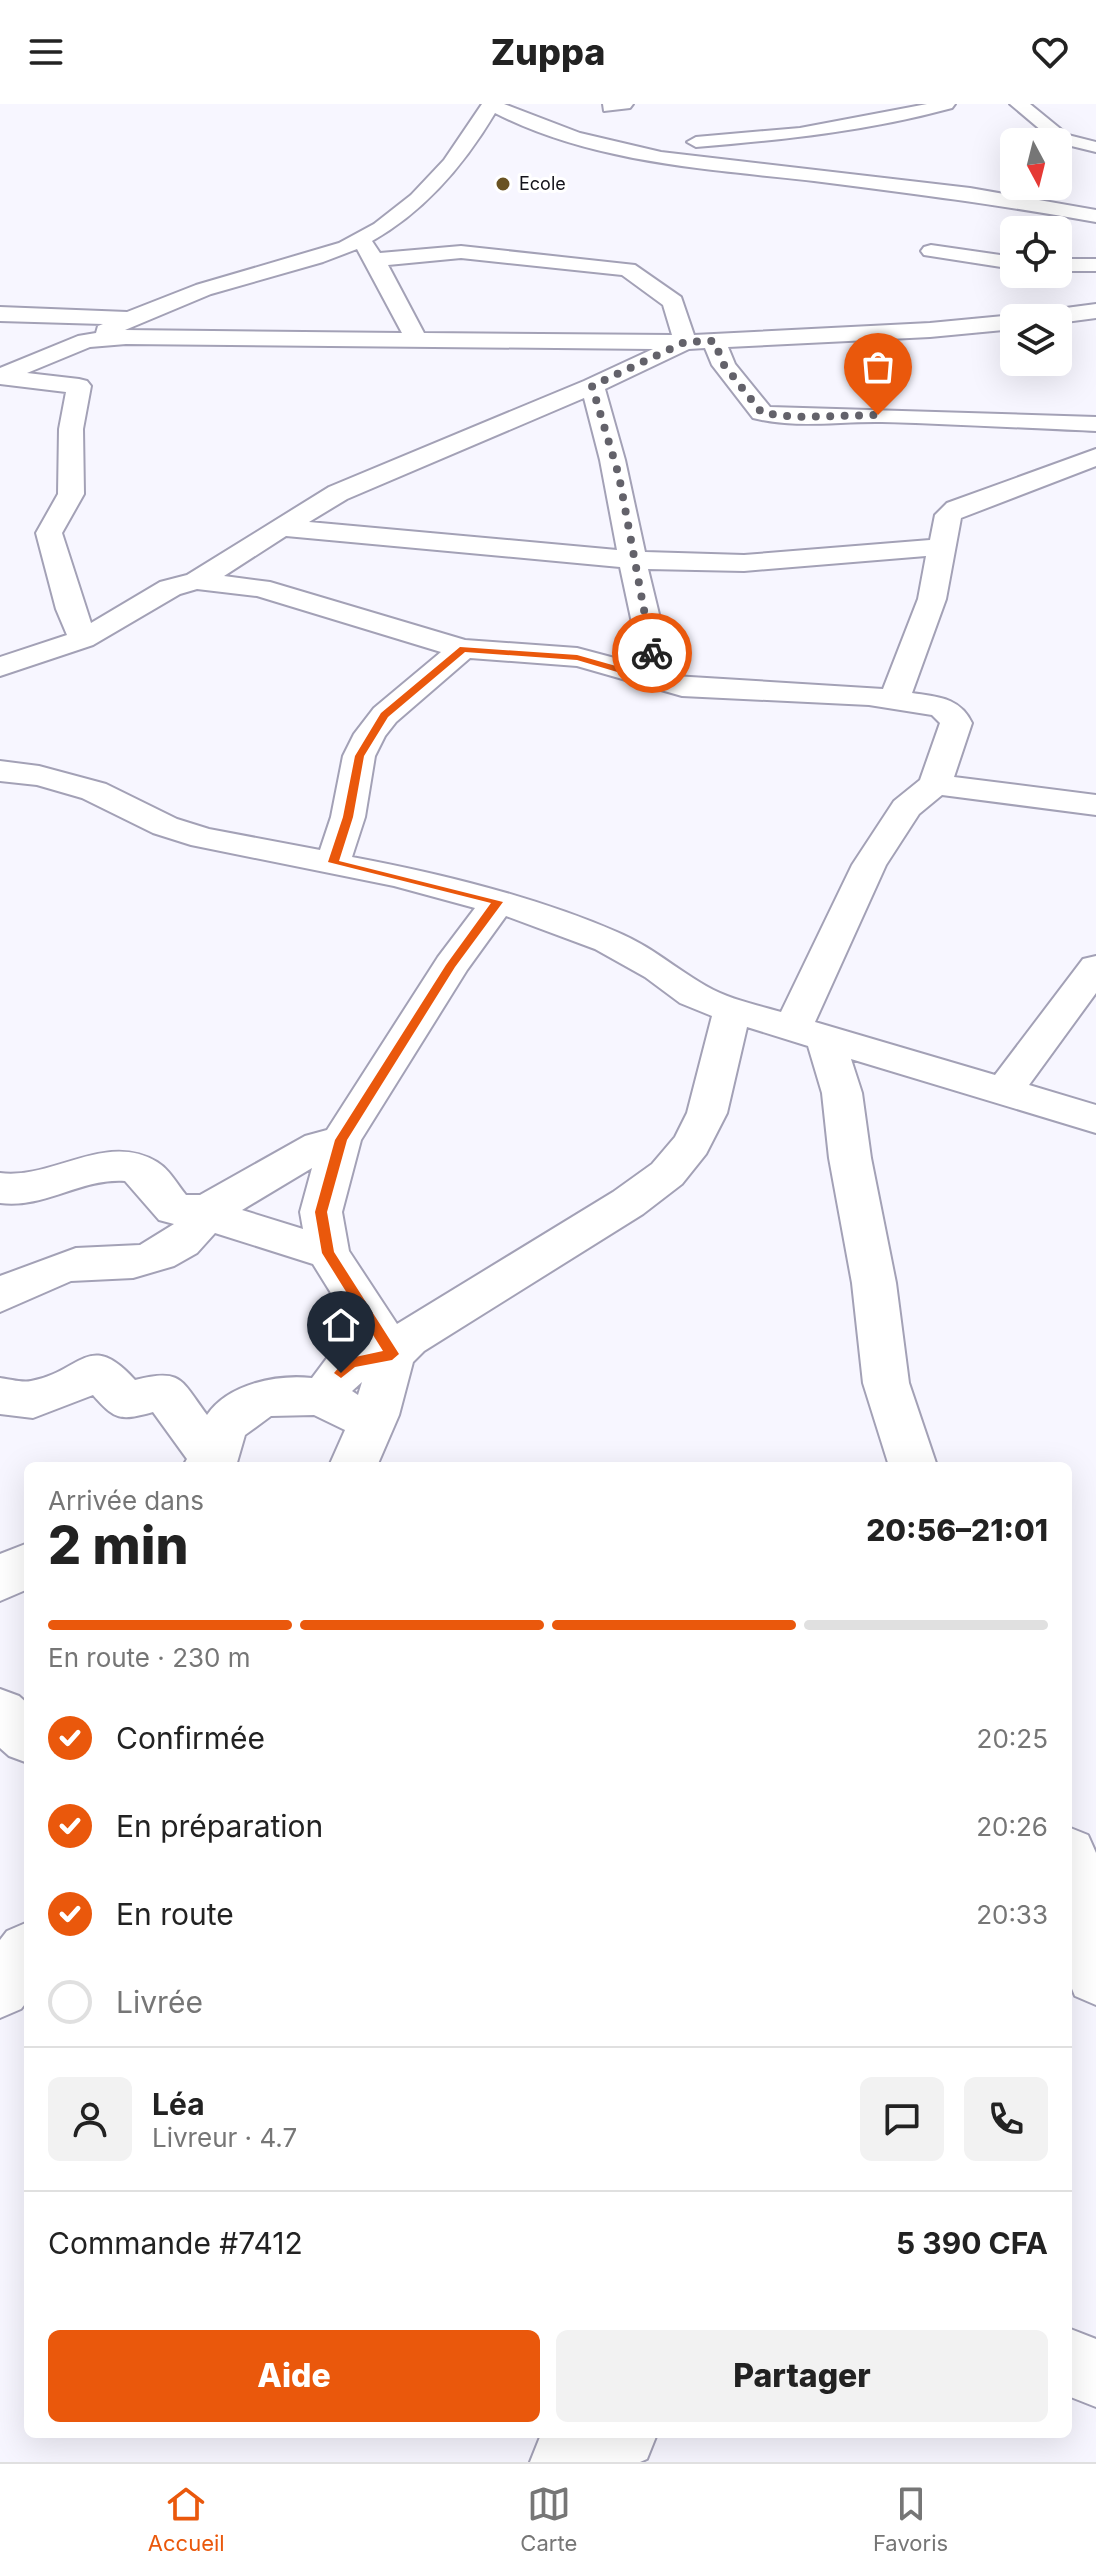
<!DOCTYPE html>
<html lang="fr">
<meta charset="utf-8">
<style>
body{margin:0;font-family:Inter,sans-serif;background:#f2f2f2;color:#222;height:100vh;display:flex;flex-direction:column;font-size:30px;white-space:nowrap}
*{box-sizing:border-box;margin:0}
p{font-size:26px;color:#767676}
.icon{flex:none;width:44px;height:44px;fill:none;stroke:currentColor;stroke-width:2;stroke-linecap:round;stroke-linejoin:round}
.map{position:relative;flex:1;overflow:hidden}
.sheet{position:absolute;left:24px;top:1358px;width:1048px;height:976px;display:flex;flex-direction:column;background:#fff;border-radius:12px;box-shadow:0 8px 32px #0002}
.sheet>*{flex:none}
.needle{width:52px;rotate:173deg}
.fabs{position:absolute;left:1000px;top:24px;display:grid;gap:16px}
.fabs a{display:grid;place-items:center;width:72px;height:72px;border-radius:12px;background:#fff;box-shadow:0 8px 32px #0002;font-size:40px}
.pin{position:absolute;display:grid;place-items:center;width:68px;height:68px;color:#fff;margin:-82px -34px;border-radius:50% 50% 50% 0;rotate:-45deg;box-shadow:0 0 8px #0007}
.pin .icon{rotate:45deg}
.courier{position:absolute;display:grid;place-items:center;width:80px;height:80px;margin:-40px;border:6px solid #ea580c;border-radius:50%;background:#fff;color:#222;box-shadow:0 2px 10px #0007}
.head em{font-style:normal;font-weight:800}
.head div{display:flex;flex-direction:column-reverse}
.head{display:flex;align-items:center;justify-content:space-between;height:136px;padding:0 24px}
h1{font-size:52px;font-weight:800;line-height:60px}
.bar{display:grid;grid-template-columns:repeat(4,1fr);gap:12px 8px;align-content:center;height:96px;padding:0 24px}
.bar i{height:10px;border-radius:6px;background:#e0e0e0}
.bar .selected{background:#ea580c}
.bar p{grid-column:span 4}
.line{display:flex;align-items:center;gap:20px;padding:0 24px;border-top:2px solid #e0e0e0}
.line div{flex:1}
.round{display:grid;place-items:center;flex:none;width:84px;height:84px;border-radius:12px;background:#f2f2f2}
ol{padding:0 24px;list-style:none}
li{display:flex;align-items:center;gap:24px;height:88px}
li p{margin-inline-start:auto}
li .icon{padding:8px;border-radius:50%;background:#ea580c;color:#fff;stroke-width:4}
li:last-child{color:#767676}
li i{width:44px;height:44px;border:4px solid #e0e0e0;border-radius:50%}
.action{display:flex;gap:16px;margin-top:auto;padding:16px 24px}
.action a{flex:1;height:92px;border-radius:12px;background:#ea580c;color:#fff;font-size:32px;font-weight:800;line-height:92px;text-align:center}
.action a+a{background:#f2f2f2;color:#222}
header{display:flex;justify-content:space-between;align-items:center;height:104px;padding:0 24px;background:#fff;font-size:36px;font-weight:800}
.tabs{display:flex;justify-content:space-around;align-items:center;height:112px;border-top:2px solid #e0e0e0;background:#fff;font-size:22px;color:#767676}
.tabs a{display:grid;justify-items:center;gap:4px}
.tabs .selected{color:#ea580c}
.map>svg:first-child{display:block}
</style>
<header><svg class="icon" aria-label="menu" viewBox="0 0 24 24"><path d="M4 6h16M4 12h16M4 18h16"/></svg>Zuppa<svg class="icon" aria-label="heart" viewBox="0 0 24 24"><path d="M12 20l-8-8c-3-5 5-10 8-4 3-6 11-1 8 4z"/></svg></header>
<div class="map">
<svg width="1096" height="2358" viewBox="0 0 1096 2358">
<rect width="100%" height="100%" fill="#f7f6ff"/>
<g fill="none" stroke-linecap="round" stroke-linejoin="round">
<defs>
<path id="street" d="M482 0H504L580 29 661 48 970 84 1096 106V118C1002 101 908 89 814 77 707 65 593 59 495 9 464 61 425 107 372 137L380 149 461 142 635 161 681 193 694 231 930 219 1014 211 1022 214H1014V225L930 233 728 243 735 260 770 303 1096 313V327C1025 324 953 320 882 318 839 317 796 325 753 314L712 261 705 244 689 245 605 285 625 356 645 448 744 451 930 436 935 411 947 399 1096 345V362L961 414 946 495 912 589C937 593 960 593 972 619L954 673 1096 691V711L942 691 919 710 886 761 815 918 995 971 1083 855 1096 852V889L1029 981 1096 1001V1029L851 955 862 989 871 1054 896 1179 909 1279 937 1362H889L863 1279 852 1179 829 1054 822 989 808 942 747 923 727 1009 706 1050 682 1080 643 1110 424 1247 413 1258 399 1311 377 1362H329L345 1326 314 1311 271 1312 245 1331 236 1362H183L187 1355 153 1308C120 1317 115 1316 93 1291L33 1314 0 1310V1274C9 1275 22 1279 31 1277 81 1268 89 1225 135 1276 182 1264 181 1276 207 1311 228 1280 277 1270 312 1274L327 1254 362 1239 313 1160 215 1129 197 1149 174 1162 133 1174 71 1177 0 1208V1172L76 1144 140 1141 174 1120 159 1116 125 1077C81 1074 44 1105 0 1099V1069C53 1076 106 1027 157 1058 169 1065 177 1080 186 1091H200L305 1032 327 1026 438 853 475 804 394 782 191 741 153 729 82 694 37 681 0 677V657L39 662 106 680 177 715 209 725 320 746 331 713 343 652 354 630 374 604 441 548 257 492 197 485 180 490 93 541 0 572V553L67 531 56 505 36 429 58 390 59 325 66 288 0 280V264L78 232 96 229 98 222 103 220 0 217V203L127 208 196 181 339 139 374 120 411 91 444 56ZM357 145 402 229 125 226 211 190 323 158ZM461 154 622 171 663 201 672 231 424 229 388 161ZM126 240 653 245 584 277 329 383 187 471 160 478 91 519 62 429 84 390 83 325 91 282 87 277 79 275 27 269 90 243ZM584 294 600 356 617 446 309 418 347 395ZM286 432 620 463 641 561 577 544 465 536 270 478 224 472ZM926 452 918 495 883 585 674 572 648 465 744 467ZM470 554 577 562 682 592 869 601 932 611 940 619 920 676 894 697 852 761 781 908C757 901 728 895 706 882 676 865 651 842 617 828 533 792 442 770 352 753L365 713 375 652 385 632 396 618ZM506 812 595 845 645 873 680 899 712 912 687 1009 675 1033 652 1060 613 1088 397 1220 349 1147 342 1108 361 1036 467 866ZM312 1064 300 1108 303 1125 242 1106ZM362 1278 358 1291 352 1287Z
M603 0H633L630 4 604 7Z
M927 0H955L952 4C868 27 783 36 696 43L687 38 696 33 800 24Z
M1010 0H1030L1068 31 1096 38V48L1055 38Z
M931 141 1014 153V165L924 151 921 147 924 143Z
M1058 155H1096V167H1058Z
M1096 200V214L1058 219V214H1032L1043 207Z
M28 1439V1485L0 1497V1450Z
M0 1585 19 1592 28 1600V1659L9 1652 0 1644Z
M1068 1723 1088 1731 1096 1749V1901L1075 1892 1068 1875Z
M28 1818V1896L21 1905 0 1914V1836L7 1827Z
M1068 2224 1096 2235V2303L1068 2292Z
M546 2330H657L647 2355 640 2358H530L540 2333Z"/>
</defs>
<use href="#street" stroke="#a3a1b6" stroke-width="4"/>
<use href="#street" fill="#fff" fill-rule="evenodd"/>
</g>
<path fill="#ea580c" d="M460 543 577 551 655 573 648 549 652 546 657 549 666 578 661 581 577 556 465 548 388 613 364 652 353 713 339 757 503 798 455 863 347 1036 327 1108 334 1148 399 1250 392 1256 355 1263 341 1274 334 1269 346 1255 383 1247 322 1149 315 1108 335 1036 446 861 491 799 328 758 343 713 355 652 381 609Z"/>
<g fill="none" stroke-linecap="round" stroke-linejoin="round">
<path stroke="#63626a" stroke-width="8" stroke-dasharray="0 14.4" d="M652 549 619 372 592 282 685 238 714 237 724 261 762 309 796 313 878 311"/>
</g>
<circle fill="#695222" stroke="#fff" stroke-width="3" cx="503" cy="80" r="8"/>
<g text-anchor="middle" stroke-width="6" stroke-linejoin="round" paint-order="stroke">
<g font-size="18" fill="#13121a" stroke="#fff" text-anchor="start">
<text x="519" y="86">Ecole</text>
</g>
</g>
</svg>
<div class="fabs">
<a><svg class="needle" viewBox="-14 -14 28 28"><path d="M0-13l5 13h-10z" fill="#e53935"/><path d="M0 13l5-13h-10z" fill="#767676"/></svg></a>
<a><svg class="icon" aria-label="locate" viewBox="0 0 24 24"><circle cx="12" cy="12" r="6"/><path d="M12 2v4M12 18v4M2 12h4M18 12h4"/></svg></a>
<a><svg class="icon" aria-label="layers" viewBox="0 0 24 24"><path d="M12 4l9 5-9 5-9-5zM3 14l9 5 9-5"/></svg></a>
</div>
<div class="pin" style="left:878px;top:311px;background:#ea580c"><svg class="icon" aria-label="bag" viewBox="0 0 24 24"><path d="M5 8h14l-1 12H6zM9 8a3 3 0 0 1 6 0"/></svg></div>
<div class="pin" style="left:341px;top:1269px;background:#1f2937"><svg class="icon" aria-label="home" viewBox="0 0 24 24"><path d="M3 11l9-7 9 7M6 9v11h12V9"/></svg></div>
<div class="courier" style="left:652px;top:549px"><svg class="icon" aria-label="bike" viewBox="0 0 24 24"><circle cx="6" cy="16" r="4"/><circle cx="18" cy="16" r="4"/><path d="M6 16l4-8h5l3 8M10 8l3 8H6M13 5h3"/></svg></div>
<section class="sheet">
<div class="head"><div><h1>2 min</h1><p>Arrivée dans</p></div><em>20:56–21:01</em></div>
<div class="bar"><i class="selected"></i><i class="selected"></i><i class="selected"></i><i></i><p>En route · 230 m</p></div>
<ol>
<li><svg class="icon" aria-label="check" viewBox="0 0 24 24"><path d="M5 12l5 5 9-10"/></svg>Confirmée<p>20:25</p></li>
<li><svg class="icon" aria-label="check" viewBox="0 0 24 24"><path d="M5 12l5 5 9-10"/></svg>En préparation<p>20:26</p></li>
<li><svg class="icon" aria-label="check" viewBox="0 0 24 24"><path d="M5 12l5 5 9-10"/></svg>En route<p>20:33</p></li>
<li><i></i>Livrée</li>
</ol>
<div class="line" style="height:144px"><a class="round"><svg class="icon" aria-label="person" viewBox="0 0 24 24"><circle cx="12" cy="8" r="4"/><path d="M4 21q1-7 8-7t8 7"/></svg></a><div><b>Léa</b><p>Livreur · 4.7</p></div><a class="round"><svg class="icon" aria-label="chat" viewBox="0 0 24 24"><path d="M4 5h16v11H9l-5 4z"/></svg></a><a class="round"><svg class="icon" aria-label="phone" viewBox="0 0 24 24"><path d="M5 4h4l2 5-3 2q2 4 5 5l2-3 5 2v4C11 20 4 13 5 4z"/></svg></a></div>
<div class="line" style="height:104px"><div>Commande #7412</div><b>5 390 CFA</b></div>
<div class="action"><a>Aide</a><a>Partager</a></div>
</section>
</div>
<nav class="tabs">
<a class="selected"><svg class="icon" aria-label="home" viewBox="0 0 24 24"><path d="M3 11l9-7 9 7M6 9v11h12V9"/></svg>Accueil</a>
<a><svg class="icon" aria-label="map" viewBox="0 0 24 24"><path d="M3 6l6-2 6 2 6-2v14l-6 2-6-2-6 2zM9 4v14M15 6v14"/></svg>Carte</a>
<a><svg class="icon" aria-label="saved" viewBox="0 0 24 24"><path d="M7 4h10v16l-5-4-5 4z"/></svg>Favoris</a>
</nav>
